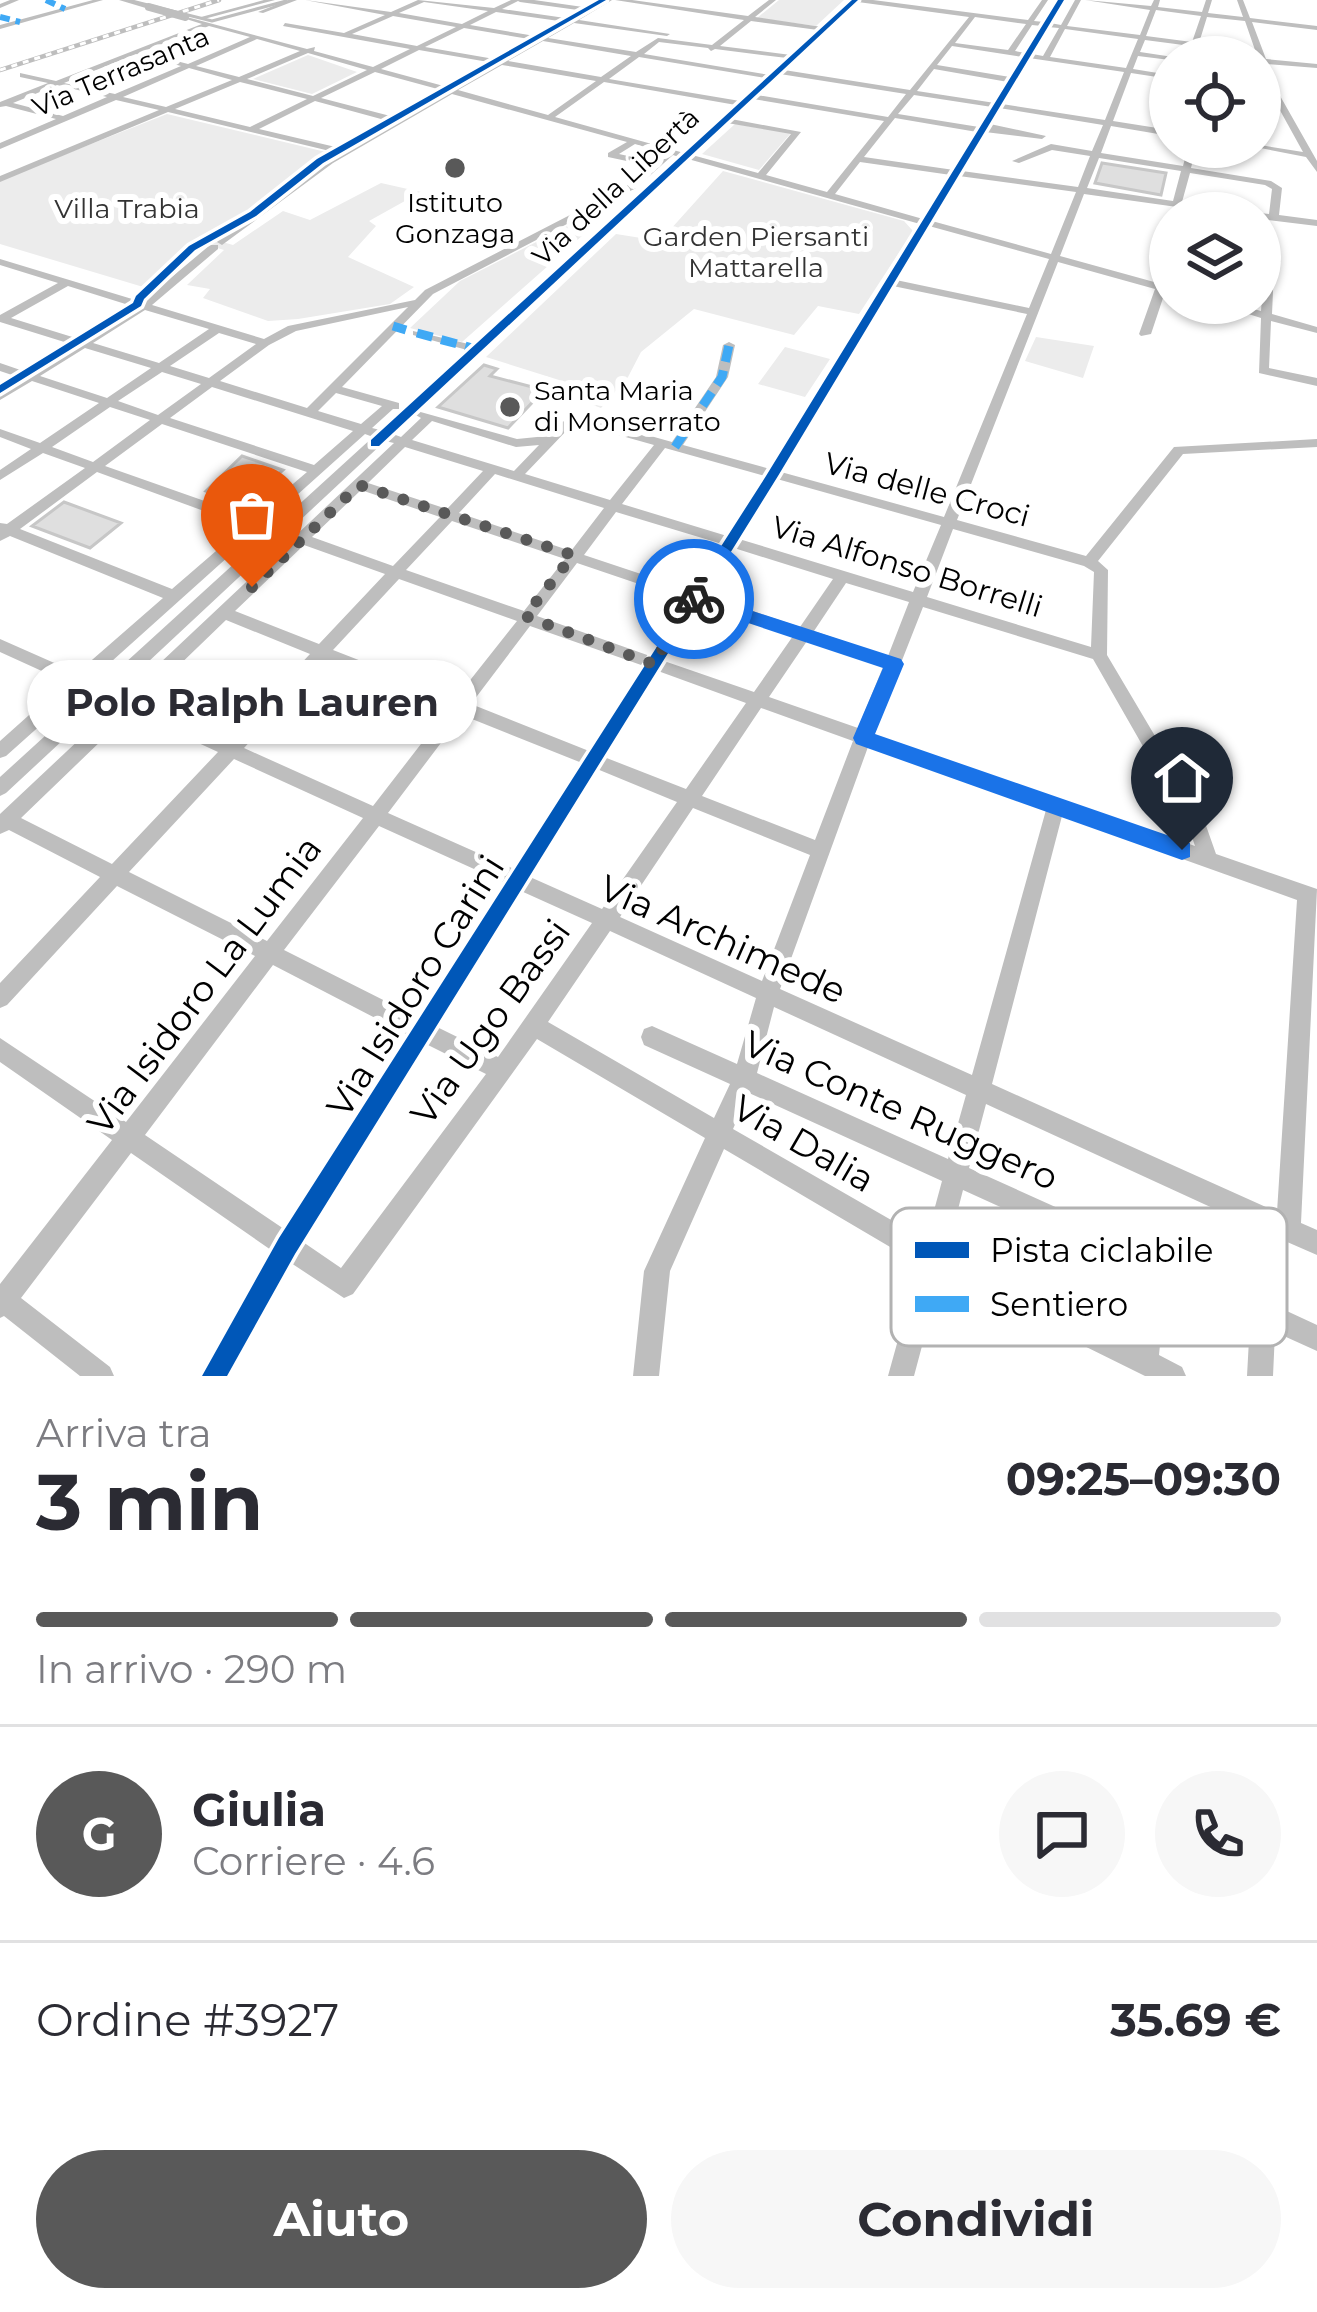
<!DOCTYPE html>
<html lang="it">
<meta charset="utf-8">
<style>
body{margin:0;font-family:Montserrat,sans-serif;background:#f7f7f7;color:#2b2b33;height:100vh;display:flex;flex-direction:column;font-size:45px;white-space:nowrap}
*{box-sizing:border-box;margin:0}
p{font-size:39px;color:#7c7c81}
.icon{flex:none;width:66px;height:66px;fill:none;stroke:currentColor;stroke-width:2;stroke-linecap:round;stroke-linejoin:round}
.map{position:relative;height:1376px;overflow:hidden}
.details{display:flex;flex-direction:column;background:#fff;flex:1}
.details>*{flex:none}
.controls{position:absolute;left:1149px;top:36px;display:grid;gap:24px}
.controls a{display:grid;place-items:center;width:132px;height:132px;border-radius:50%;background:#fff;box-shadow:0 3px 9px #0004;font-size:60px}
.pin{position:absolute;display:grid;place-items:center;width:102px;height:102px;color:#fff;margin:-123px -51px;border-radius:50% 50% 50% 0;rotate:-45deg;box-shadow:0 0 12px #0007}
.pin .icon{rotate:45deg}
.courier{position:absolute;display:grid;place-items:center;width:120px;height:120px;margin:-60px;border:9px solid #1a73e8;border-radius:50%;background:#fff;color:#222;box-shadow:0 3px 15px #0007}
.bubble{position:absolute;height:84px;border-radius:42px;background:#fff;box-shadow:0 3px 9px #0004;font-size:39px;font-weight:700;line-height:84px;text-align:center}
.overview em{font-style:normal;font-weight:700}
.overview div{display:flex;flex-direction:column-reverse}
.overview{display:flex;align-items:center;justify-content:space-between;height:204px;padding:0 36px}
h1{font-size:78px;font-weight:700;line-height:90px}
.bar{display:grid;grid-template-columns:repeat(4,1fr);gap:18px 12px;align-content:center;height:144px;padding:0 36px}
.bar i{height:15px;border-radius:9px;background:#e1e1e2}
.bar .selected{background:#595959}
.bar p{grid-column:span 4}
.line{display:flex;align-items:center;gap:30px;padding:0 36px;border-top:3px solid #e1e1e2}
.line div{flex:1}
.round{display:grid;place-items:center;flex:none;width:126px;height:126px;border-radius:63px;background:#f7f7f7}
.action{display:flex;gap:24px;margin-top:auto;padding:24px 36px}
.action a{flex:1;height:138px;border-radius:72px;background:#595959;color:#fff;font-size:48px;font-weight:700;line-height:138px;text-align:center}
.action a+a{background:#f7f7f7;color:#2b2b33}
.map>svg:first-child{display:block}
</style>
<div class="map">
<svg width="1317" height="1376" viewBox="0 0 1317 1376">
<rect width="100%" height="100%" fill="#fff"/>
<path fill="#ececec" d="M779 0H844L816 26 757 18Z
M308 55 357 72 312 94 253 79Z
M167 114 330 153 250 213 208 238 233 245 283 211 310 220 381 183 421 192 369 221 376 226 348 257 414 287 390 304 298 319 268 321 203 298 210 289 187 285 224 250 198 242 150 289 0 244V180Z
M735 124 791 133 759 170 702 154Z
M723 171 904 221 913 231 859 314 818 306 794 335 694 309 641 352 628 377 601 408 582 401 588 395 556 385 559 380 486 357 616 234 660 241Z
M587 216 600 220 462 342 410 328 460 281Z
M1036 337 1094 346 1083 378 1025 361Z
M785 347 830 359 805 397 758 384Z"/>
<path fill="#dfdfdf" stroke="#c7c7c7" stroke-width="3" d="M1102 163 1166 173 1161 195 1095 183Z
M484 365 497 369 490 376 544 390 508 428 438 407Z
M242 456 283 470 276 476 282 479 258 500 251 497 244 504 206 491Z
M64 502 121 523 90 548 32 526Z"/>
<g fill="none" stroke-linecap="round" stroke-linejoin="round">
<path fill="#bebebe" fill-rule="evenodd" d="M10 0H19L0 8V4Z
M93 0H103L0 29V25Z
M119 0H130L152 7 149 9Z
M264 0H275L204 19 201 17Z
M288 0H297L263 13 258 12Z
M305 0 391 12 418 0 494 8 511 0H534L590 8 604 0H612L579 20 670 34 667 36 574 23 548 38 636 52 658 38 712 45 744 20 615 0H632L748 16 769 0H776L755 17 822 27 851 0H873L1028 20 1042 0H1048L1034 21 1044 22 1058 0H1064L1050 23 1061 25 1075 0H1081L1067 26 1140 35 1150 10 1085 0 1151 6 1154 0H1160L1158 7 1202 12 1206 0H1212L1208 13 1243 17 1237 0H1243L1250 18 1317 26V30L1252 22 1266 59 1317 64V68L1267 64 1279 94 1317 161V172L1306 157 1255 147H1260V145L1303 152 1271 94 1260 57 1198 47 1195 57H1187L1191 46 1145 40 1140 52 1173 57H1170V60L1138 56 1133 69 1170 75V79L1131 73 1113 121 1170 130V136L1111 126 1101 153 1183 166 1188 147H1196L1191 168 1271 181 1282 188 1279 215 1317 220V226L1260 219V213L1269 214 1272 189 1265 185 1190 173 1182 202 1245 213H1220L1084 194 1060 256 1165 285 1170 287V293L1165 292 1151 334 1141 336 1139 334 1155 289 1058 262 957 520 1086 556 1174 447 1317 439V447L1183 454 1098 561 1108 570 1107 655 1203 817 1216 854 1317 889 1301 1223 1317 1230V1255L1278 1238 1276 1306 1317 1325V1351L1275 1332 1273 1376H1247L1250 1321 1166 1282 1159 1355 1182 1367 1186 1376H1145L941 1275 914 1376H888L919 1264 724 1149 670 1271 659 1376H633L644 1271 705 1138 537 1039 353 1294 344 1298 291 1263 229 1376H201L271 1250 131 1153 21 1298 110 1367 114 1376H80L4 1316 0 1318V1284L112 1140 0 1062V1038L126 1122 255 956 117 886 7 1005 0 1008V983L100 877 9 830 0 834V814L116 705 106 700 6 793 0 796V777L91 694 81 689 6 756 0 758V741L66 682 0 652V639L77 673 163 598 10 536 0 541V523L7 524 85 468 43 453 0 480V470L31 449 0 437V429L40 443 99 403 32 381 0 400V391L21 378 0 371V363L29 373 74 345 0 322V315L58 283 0 265V259L142 302 210 245H218V249L152 305 264 339 288 326 415 300 425 290 630 184 650 166 608 157V153L627 142 452 94 333 163 222 245 217 242 218 240 338 153 168 112 0 182V176L159 110 116 100 0 149V143L56 119 6 106 0 107V102L48 83 20 77V73L56 81 202 24 183 18V16L307 49 315 47 314 51 373 67 410 49 283 26 285 23 344 33 385 15ZM518 1 520 2 585 11 572 19 502 9ZM424 2 488 11 462 24 399 13ZM857 2H858L969 17 910 90 784 70ZM1156 10 1201 16 1192 42 1146 36ZM496 12 566 22 541 37 470 25ZM393 16 456 27 417 46 352 34ZM975 17 1026 24 1008 50 955 43ZM1207 17 1245 21 1255 50 1199 43ZM751 21 818 30 791 55 720 46ZM1032 25 1042 26 1025 53 1015 51ZM209 26 250 37 188 64 142 52ZM1048 27 1059 28 1043 56 1032 54ZM464 28 535 40 500 60 425 47ZM1065 29 1138 39 1126 68 1050 57ZM257 39 300 51 239 77 196 66ZM543 41 631 56 601 77 508 61ZM659 42 708 48 711 51 715 49 787 58 770 75 644 54ZM952 46 1023 57 1010 77 937 65ZM419 50 494 63 451 88 381 69ZM308 53 367 70 313 96 247 79ZM136 54 181 66 115 94 64 83ZM639 57 765 78 740 101 609 79ZM1029 58 1124 72 1105 120 1002 104ZM502 65 596 81 548 115 458 90ZM189 68 232 80 166 107 123 97ZM934 69 1008 82 995 103 917 91ZM375 72 445 91 398 118 321 98ZM780 74 906 94 888 117 757 95ZM240 82 307 99 250 127 175 109ZM604 82 736 105 684 153 555 117ZM57 85 107 97 63 116 13 103ZM914 95 992 107 979 127 898 114ZM753 99 884 121 827 192 766 175 801 132 731 119ZM315 101 392 122 344 149 259 129ZM999 108 1103 125 1092 151 1051 144 1012 161 1019 163 1052 150 1090 156 1078 187 962 171 985 132 1042 139 1046 136 990 124ZM895 118 977 132 954 170 864 157ZM727 123 791 134 758 173 692 155ZM635 144 665 153 655 162 619 154ZM673 155 679 157 473 345 413 331V335L467 350 380 430 372 428 393 409H399V403L342 387 433 294 636 188ZM1099 158 1181 171 1173 201 1087 188ZM688 159 920 224 770 469 683 445 728 377 735 345 729 342 723 345 716 377 672 442 583 417 561 422 547 436 517 439 417 411ZM860 162 951 175 923 219 835 194ZM959 176 1076 192 1051 254 932 221ZM929 226 1049 259 1029 308 896 280ZM68 286 135 307 82 340 11 318ZM893 286 1027 314 944 517 781 472ZM408 307 307 408 220 381 269 345 296 331ZM145 310 209 329 159 363 93 343ZM219 333 256 344 209 378 170 366ZM85 348 151 368 107 398 40 376ZM162 372 201 384 158 415 118 401ZM212 387 353 431 314 465 170 418ZM336 393 382 406 361 424 318 411ZM110 407 150 420 93 462 52 447ZM414 414 421 418 401 437 393 434ZM432 421 516 447 539 445 514 471 412 440ZM162 424 307 472 253 518 105 466ZM583 425 654 445 610 500 525 474 569 428ZM365 434 373 437 102 684 92 679ZM385 441 394 443 126 695 117 691ZM405 447 483 471 447 509 368 483ZM665 448 765 476 727 536 622 504ZM97 472 245 526 172 589 20 529ZM495 474 604 508 571 551 459 513ZM777 479 941 525 913 592 739 539ZM361 490 440 517 393 566 312 537ZM616 512 722 544 692 591 584 555ZM452 521 565 559 524 611 406 570ZM953 529 1084 566 1094 572 1091 647 927 597ZM304 545 385 574 319 644 235 611ZM734 548 833 579 800 627 705 595ZM577 563 686 600 650 656 537 616ZM399 579 517 621 456 698 333 650ZM846 583 909 602 888 656 814 631ZM699 604 793 636 754 692 664 661ZM923 607 1093 659 1188 825 1195 846 873 734ZM226 620 310 654 228 741 141 702ZM530 626 644 666 589 751 471 704ZM807 641 883 667 858 728 769 697ZM325 660 448 709 373 806 244 748ZM658 671 746 703 686 789 604 757ZM761 708 853 741 815 840 702 796ZM131 712 218 752 112 864 21 818ZM462 715 582 763 514 869 388 813ZM868 747 1046 810 972 1075 780 989ZM234 759 363 818 267 941 129 872ZM597 769 677 802 602 909 530 877ZM693 808 810 855 762 981 620 917ZM1062 816 1297 900 1277 1212 992 1084ZM379 826 505 883 419 1018 284 950ZM521 891 592 923 498 1057 437 1027ZM610 931 756 998 737 1064 652 1026 644 1029 641 1037 644 1045 730 1084 714 1118 548 1022ZM273 965 408 1035 284 1229 145 1135ZM774 1007 966 1095 948 1159 757 1073ZM426 1044 486 1074 341 1268 303 1242ZM749 1093 942 1181 926 1240 733 1129ZM986 1104 1254 1227 1251 1295 969 1168ZM963 1190 1142 1271 1134 1343 947 1252Z
M1272 259 1281 261 1274 269 1272 314 1317 327V333L1271 321 1269 368 1317 378V386L1259 373 1261 318 1214 303H1231L1261 311 1264 268Z"/>
<path stroke="#bebebe" stroke-width="3" d="M128 0 212 21 286 1"/>
<defs>
<path id="rail" d="M0 70 219 0"/>
</defs>
<use href="#rail" stroke="#bebebe" stroke-width="4.5"/>
<use href="#rail" stroke="#fff" stroke-width="3" stroke-dasharray="6" stroke-linecap="butt"/>
<path stroke="#bebebe" stroke-width="8" d="M149 7 185 17"/>
<path stroke="#3fa9f5" stroke-width="6" stroke-dasharray="10 6" stroke-linecap="butt" d="M46 0 65 9
M0 17 20 22"/>
<path stroke="#3fa9f5" stroke-width="9" stroke-dasharray="16 9" stroke-linecap="butt" d="M393 326 406 330
M417 333 476 349
M675 447 722 377 729 345"/>
<defs>
<path id="cycleway" d="M599 0H606L323 163 256 216 195 250 144 299 141 306 0 393V385L133 303 136 296 189 246 250 212 317 159Z
M852 0H858L379 446H371V440Z
M1058 0H1064L778 476 295 1254 227 1376H202L279 1238 766 476Z"/>
</defs>
<use href="#cycleway" stroke="#fff" stroke-width="7"/>
<use href="#cycleway" fill="#0057b8" fill-rule="evenodd"/>
</g>
<path fill="#1a73e8" d="M694 592 901 659 904 664 875 734 1190 843V857L1182 860 856 744 853 738 883 668 688 603 685 599Z"/>
<g fill="none" stroke-linecap="round" stroke-linejoin="round">
<path stroke="#595959" stroke-width="12" stroke-dasharray="0 21.6" d="M252 587 359 485 573 555 525 616 653 664 694 599"/>
</g>
<g fill="#595959" stroke="#fff" stroke-width="4.5">
<circle cx="455" cy="168" r="12"/>
<circle cx="510" cy="407" r="12"/>
</g>
<g text-anchor="middle" stroke-width="12" stroke-linejoin="round" paint-order="stroke">
<g font-size="27" fill="#000" stroke="#fff">
<text transform="translate(121 72) rotate(-23)" y="9">Via Terrasanta</text>
<text transform="translate(616 187) rotate(-43)" y="9">Via della Libertà</text>
</g>
<g font-size="27" fill="#000" stroke="#fff">
<text x="455" y="212">Istituto<tspan x="455" dy="31">Gonzaga</tspan></text>
<text x="534" y="400" text-anchor="start">Santa Maria<tspan x="534" dy="31">di Monserrato</tspan></text>
</g>
<g font-size="27" fill="#333" stroke="#fff">
<text x="127" y="218">Villa Trabia</text>
<text x="756" y="246">Garden Piersanti<tspan x="756" dy="31">Mattarella</tspan></text>
</g>
<g font-size="30" fill="#000" stroke="#fff">
<text transform="translate(927 490) rotate(15)" y="10">Via delle Croci</text>
<text transform="translate(907 567) rotate(17)" y="10">Via Alfonso Borrelli</text>
</g>
<g font-size="36" fill="#000" stroke="#fff">
<text transform="translate(723 939) rotate(24)" y="13">Via Archimede</text>
<text transform="translate(204 985) rotate(-53)" y="13">Via Isidoro La Lumia</text>
<text transform="translate(415 986) rotate(-58)" y="13">Via Isidoro Carini</text>
<text transform="translate(490 1022) rotate(-54)" y="13">Via Ugo Bassi</text>
<text transform="translate(901 1110) rotate(24)" y="13">Via Conte Ruggero</text>
<text transform="translate(804 1143) rotate(30)" y="13">Via Dalia</text>
</g>
</g>
<rect x="891" y="1208" width="396" height="138" rx="18" fill="#fff" stroke="#b2b2b2" stroke-width="3"/>
<rect x="915" y="1242" width="54" height="16" fill="#0057b8"/>
<rect x="915" y="1296" width="54" height="16" fill="#3fa9f5"/>
<g font-size="33" fill="#000">
<text x="990" y="1262">Pista ciclabile</text>
<text x="990" y="1316">Sentiero</text>
</g>
</svg>
<div class="controls">
<a><svg class="icon" aria-label="locate" viewBox="0 0 24 24"><circle cx="12" cy="12" r="6"/><path d="M12 2v4M12 18v4M2 12h4M18 12h4"/></svg></a>
<a><svg class="icon" aria-label="layers" viewBox="0 0 24 24"><path d="M12 4l9 5-9 5-9-5zM3 14l9 5 9-5"/></svg></a>
</div>
<div class="pin" style="left:252px;top:587px;background:#ea580c"><svg class="icon" aria-label="bag" viewBox="0 0 24 24"><path d="M5 8h14l-1 12H6zM9 8a3 3 0 0 1 6 0"/></svg></div>
<div class="pin" style="left:1182px;top:850px;background:#1f2937"><svg class="icon" aria-label="home" viewBox="0 0 24 24"><path d="M3 11l9-7 9 7M6 9v11h12V9"/></svg></div>
<div class="courier" style="left:694px;top:599px"><svg class="icon" aria-label="bike" viewBox="0 0 24 24"><circle cx="6" cy="16" r="4"/><circle cx="18" cy="16" r="4"/><path d="M6 16l4-8h5l3 8M10 8l3 8H6M13 5h3"/></svg></div>
<div class="bubble" style="left:27px;top:660px;width:450px">Polo Ralph Lauren</div>
</div>
<section class="details">
<div class="overview"><div><h1>3 min</h1><p>Arriva tra</p></div><em>09:25–09:30</em></div>
<div class="bar"><i class="selected"></i><i class="selected"></i><i class="selected"></i><i></i><p>In arrivo · 290 m</p></div>
<div class="line" style="height:216px"><b class="round" style="background:#595959;color:#fff">G</b><div><b>Giulia</b><p>Corriere · 4.6</p></div><a class="round"><svg class="icon" aria-label="chat" viewBox="0 0 24 24"><path d="M4 5h16v11H9l-5 4z"/></svg></a><a class="round"><svg class="icon" aria-label="phone" viewBox="0 0 24 24"><path d="M5 4h4l2 5-3 2q2 4 5 5l2-3 5 2v4C11 20 4 13 5 4z"/></svg></a></div>
<div class="line" style="height:156px"><div>Ordine #3927</div><b>35.69 €</b></div>
<div class="action"><a>Aiuto</a><a>Condividi</a></div>
</section>
